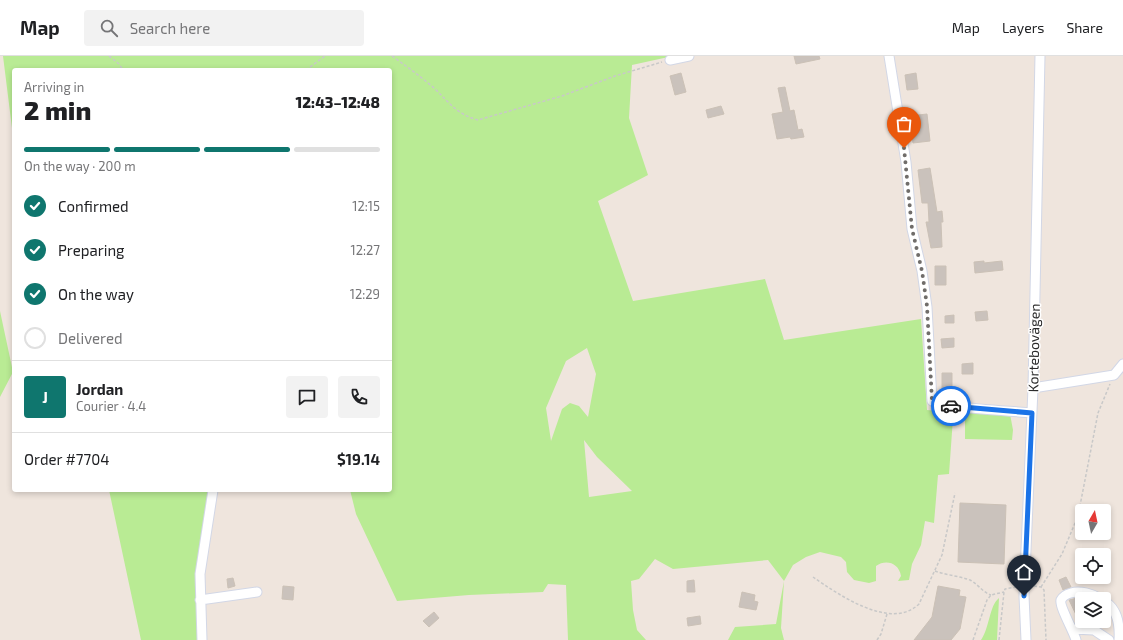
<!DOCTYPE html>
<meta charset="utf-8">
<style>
body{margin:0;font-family:"Exo 2",sans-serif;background:#f2f2f2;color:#202124;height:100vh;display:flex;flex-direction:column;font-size:15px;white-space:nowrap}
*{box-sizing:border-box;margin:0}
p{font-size:13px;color:#757577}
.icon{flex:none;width:22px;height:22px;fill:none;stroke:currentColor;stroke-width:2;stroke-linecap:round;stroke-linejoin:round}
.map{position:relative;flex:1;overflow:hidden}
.sheet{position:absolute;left:12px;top:12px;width:380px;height:424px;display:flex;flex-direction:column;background:#fff;border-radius:4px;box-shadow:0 2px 6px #0003}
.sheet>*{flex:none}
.needle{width:26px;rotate:9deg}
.buttons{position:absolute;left:1075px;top:448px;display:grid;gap:8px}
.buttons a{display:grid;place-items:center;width:36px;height:36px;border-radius:4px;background:#fff;box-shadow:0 2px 6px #0003;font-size:20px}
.pin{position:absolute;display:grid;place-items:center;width:34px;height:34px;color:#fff;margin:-41px -17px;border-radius:50% 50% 50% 0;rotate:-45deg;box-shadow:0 0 4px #0007}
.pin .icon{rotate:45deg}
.courier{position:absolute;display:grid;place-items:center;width:40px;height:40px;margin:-20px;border:3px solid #1a73e8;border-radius:50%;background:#fff;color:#222;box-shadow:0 1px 5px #0007}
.head em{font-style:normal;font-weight:800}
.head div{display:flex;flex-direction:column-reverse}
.head{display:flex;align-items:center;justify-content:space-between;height:68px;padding:0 12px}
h1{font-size:26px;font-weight:800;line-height:30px}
.bar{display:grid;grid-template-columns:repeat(4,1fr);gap:6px 4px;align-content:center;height:48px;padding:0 12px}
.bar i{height:5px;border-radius:3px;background:#e0e0e0}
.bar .active{background:#0f766e}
.bar p{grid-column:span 4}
.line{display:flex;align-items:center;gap:10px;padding:0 12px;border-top:1px solid #e0e0e0}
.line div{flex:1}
.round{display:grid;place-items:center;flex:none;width:42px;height:42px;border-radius:4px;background:#f2f2f2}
ol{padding:0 12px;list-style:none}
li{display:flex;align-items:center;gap:12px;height:44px}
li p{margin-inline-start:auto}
li .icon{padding:4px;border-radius:50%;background:#0f766e;color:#fff;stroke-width:4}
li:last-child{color:#757577}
li i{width:22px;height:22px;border:2px solid #e0e0e0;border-radius:50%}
header{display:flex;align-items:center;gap:24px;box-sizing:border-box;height:56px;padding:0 20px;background:#fff;border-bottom:1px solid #e0e0e0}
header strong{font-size:19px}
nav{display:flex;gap:22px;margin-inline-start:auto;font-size:14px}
.search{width:280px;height:36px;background:#f2f2f2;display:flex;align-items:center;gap:10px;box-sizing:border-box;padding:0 14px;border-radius:4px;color:#757577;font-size:15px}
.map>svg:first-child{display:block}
</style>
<header>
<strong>Map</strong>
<div class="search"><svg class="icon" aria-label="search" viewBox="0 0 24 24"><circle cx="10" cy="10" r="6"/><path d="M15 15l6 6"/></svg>Search here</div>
<nav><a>Map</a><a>Layers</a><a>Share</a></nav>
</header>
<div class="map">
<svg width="1123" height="584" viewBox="0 0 1123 584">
<rect width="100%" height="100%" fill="#efe5dd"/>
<path fill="#b9eb94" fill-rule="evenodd" d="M3 0H673L632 9 629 62 648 119 598 145 633 245 765 223 784 284 921 263 927 354 949 356 953 362 949 418 938 419 934 467 925 465 921 489 912 508 909 524 898 525 901 520C899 507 886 503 876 510V525L869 527 854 524 847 516 846 506 841 501 820 496 806 501 793 509 784 525 781 572 784 584H728L735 571 776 568 784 525 768 504 673 513 655 503 639 523 631 525 633 554 637 574 646 584H568L566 529 548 528 543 536 469 539 397 545 356 458 350 434H390V14H14V88ZM587 292 596 318 588 361 579 350 570 347 562 353 551 385 546 352 566 305ZM584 384 597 401 632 435 589 441Z
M0 255 13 316 0 341Z
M969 357 1010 358 1013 374 1012 384 965 383V362L966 359Z
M109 434H210L199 584H141Z
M999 542 997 584H981C990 571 989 550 999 542Z"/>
<path fill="#cac2bc" stroke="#cbc1b6" d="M794 0H819L820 3 796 8Z
M681 17 686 36 675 39 670 20Z
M916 17 918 33 907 34 905 19Z
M785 31 790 55 794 54 798 74 802 73 804 81 791 83 790 81 777 83 772 58 783 56 778 32Z
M721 50 724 58 708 62 706 54Z
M927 58 930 85 913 87 910 60Z
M930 112 937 156 942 155 943 166H941L942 191 931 192 926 166H929L928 147H922L918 114Z
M984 205V207L1002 205 1003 214 975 217 974 206Z
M935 210H946V229H935Z
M987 255 988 264 976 265 975 256Z
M954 259V267H945V260Z
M954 282V291L942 292 941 283Z
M973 307V318H962V308Z
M942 317H952V335H942Z
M960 447 1006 449 1004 508 958 506Z
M1066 521 1071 531 1063 534 1059 524Z
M233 522 235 530 228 532 227 523Z
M694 524 695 536H687V525Z
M283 530 294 531 293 544 282 543Z
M938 530 960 534 959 540 966 541 960 573 951 584H914L932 561Z
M742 536 755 539 754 545 758 546 756 554 739 551Z
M1077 542 1082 552V567H1080L1069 544Z
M434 556 439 562 429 571 423 565Z
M700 560 701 568 688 570 687 562Z"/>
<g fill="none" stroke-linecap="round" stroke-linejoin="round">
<defs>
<path id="minor" d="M889 0 906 106 912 173 922 215 927 251 932 345C941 352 1015 355 1032 357
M670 4 689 0
M1033 332 1114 319 1123 308
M200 544 257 536
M1104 545C1118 553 1120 569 1119 584
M1073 573 1094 574 1109 584
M202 584 200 518 213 434
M1026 584 1024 540 1033 332 1040 0
M1076 584C1074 576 1059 550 1061 544 1063 540 1067 538 1071 537 1080 534 1093 538 1101 543"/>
</defs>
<use href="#minor" stroke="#d2d7e6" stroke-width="11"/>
<path stroke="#c8c8c8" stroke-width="1.5" stroke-dasharray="3 2" stroke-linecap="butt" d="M109 0 119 8 123 14
M392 0C406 10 420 20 434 32 449 46 456 58 478 64L562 40 615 20 662 6
M306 14 325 0
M935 515C946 519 959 520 970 524 978 528 982 536 991 539
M813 521C839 539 891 575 919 548L942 499 955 437
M1034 530 1041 531 1044 534 1046 584
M1041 531 1062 498 1078 460 1098 357 1110 328
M877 584 881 578 887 558
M973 584 987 544 991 539 1004 536
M999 584 1004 536 1005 533 1016 531"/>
<use href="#minor" stroke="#fff" stroke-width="9"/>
</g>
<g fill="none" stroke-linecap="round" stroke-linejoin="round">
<path stroke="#706d6a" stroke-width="4" stroke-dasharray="0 7.2" d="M904 92 912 173 922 215 927 250 932 345 936 348 951 350"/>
<path stroke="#1a73e8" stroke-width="5" d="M951 350 1032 357 1024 540"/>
</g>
<g text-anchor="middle" stroke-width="3" stroke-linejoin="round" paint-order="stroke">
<g font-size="14" fill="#2c2c2c" stroke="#fff">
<text transform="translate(1034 292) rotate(-89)" y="5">Kortebovägen</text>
</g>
</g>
</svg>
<div class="buttons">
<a><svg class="needle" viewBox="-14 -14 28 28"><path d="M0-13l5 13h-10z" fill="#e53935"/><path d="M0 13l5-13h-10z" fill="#757577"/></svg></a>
<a><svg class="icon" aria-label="locate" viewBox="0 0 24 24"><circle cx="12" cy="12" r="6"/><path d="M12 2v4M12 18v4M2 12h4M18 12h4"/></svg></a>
<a><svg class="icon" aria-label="layers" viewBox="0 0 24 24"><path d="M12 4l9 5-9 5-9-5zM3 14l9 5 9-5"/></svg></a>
</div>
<div class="pin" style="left:904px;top:92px;background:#ea580c"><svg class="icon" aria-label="bag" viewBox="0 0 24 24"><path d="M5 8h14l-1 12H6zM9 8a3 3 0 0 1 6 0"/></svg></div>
<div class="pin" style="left:1024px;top:540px;background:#1f2937"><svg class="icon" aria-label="home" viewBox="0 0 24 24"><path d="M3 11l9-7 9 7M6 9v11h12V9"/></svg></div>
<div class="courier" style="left:951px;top:350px"><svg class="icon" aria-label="car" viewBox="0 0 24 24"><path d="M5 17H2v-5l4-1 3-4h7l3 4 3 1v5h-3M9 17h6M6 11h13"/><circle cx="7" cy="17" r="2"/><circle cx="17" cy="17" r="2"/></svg></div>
<section class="sheet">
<div class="head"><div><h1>2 min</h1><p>Arriving in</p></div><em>12:43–12:48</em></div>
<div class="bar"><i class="active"></i><i class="active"></i><i class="active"></i><i></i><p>On the way · 200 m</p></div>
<ol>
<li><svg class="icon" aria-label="check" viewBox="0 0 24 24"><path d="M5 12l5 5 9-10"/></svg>Confirmed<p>12:15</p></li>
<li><svg class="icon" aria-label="check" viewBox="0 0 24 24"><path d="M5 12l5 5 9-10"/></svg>Preparing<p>12:27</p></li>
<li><svg class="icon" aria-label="check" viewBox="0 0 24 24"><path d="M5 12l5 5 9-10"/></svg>On the way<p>12:29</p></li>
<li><i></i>Delivered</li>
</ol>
<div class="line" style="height:72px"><b class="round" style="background:#0f766e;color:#fff">J</b><div><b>Jordan</b><p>Courier · 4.4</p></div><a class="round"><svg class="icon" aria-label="chat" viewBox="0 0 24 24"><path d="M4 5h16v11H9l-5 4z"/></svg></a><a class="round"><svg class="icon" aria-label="phone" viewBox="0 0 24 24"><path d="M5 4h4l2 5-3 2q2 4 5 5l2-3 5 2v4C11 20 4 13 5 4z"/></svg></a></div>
<div class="line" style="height:52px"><div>Order #7704</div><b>$19.14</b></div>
</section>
</div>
